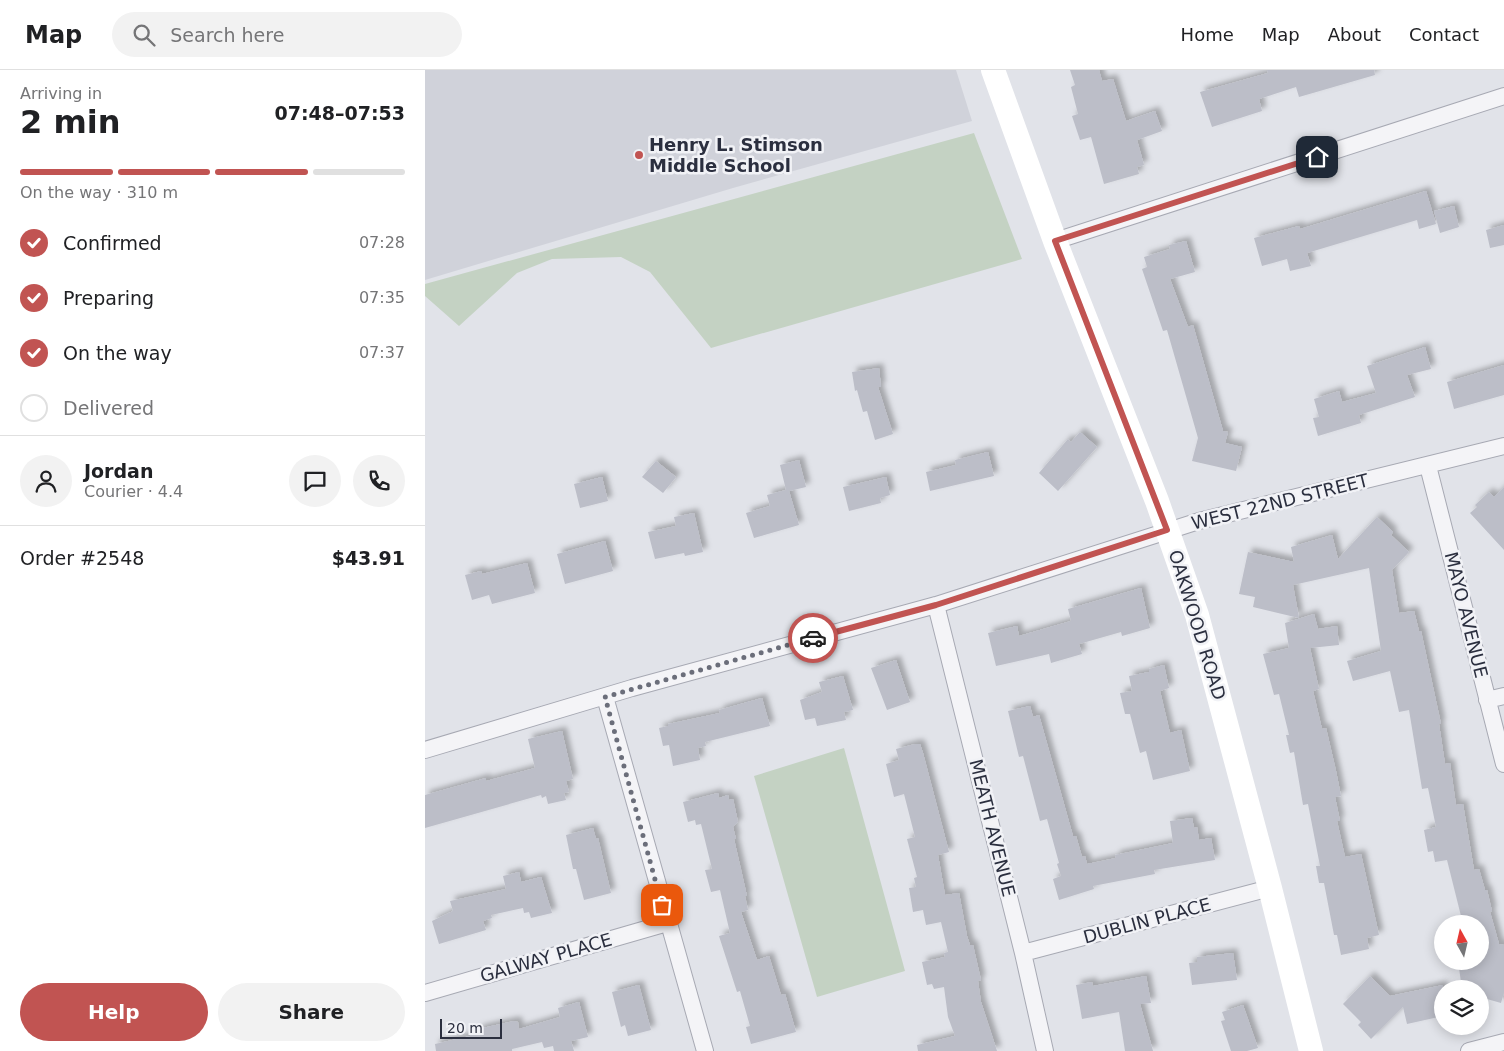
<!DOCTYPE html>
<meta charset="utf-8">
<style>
body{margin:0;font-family:"DejaVu Sans",sans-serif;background:#f2f2f2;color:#202124;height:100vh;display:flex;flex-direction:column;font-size:19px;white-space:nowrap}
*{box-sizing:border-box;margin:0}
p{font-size:16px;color:#757577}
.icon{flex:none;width:28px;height:28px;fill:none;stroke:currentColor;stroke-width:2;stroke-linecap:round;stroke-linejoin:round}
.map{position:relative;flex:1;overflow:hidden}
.details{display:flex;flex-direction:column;background:#fff;width:425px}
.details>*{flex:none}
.needle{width:32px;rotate:352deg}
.buttons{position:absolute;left:1009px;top:845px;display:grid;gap:10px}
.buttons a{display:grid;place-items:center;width:55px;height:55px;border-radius:50%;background:#fff;box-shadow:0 2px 12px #0003;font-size:25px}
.scale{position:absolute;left:15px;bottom:12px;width:62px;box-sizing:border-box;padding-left:5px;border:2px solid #2b2f3f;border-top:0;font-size:14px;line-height:18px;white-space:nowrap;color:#2b2f3f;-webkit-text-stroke:4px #f1f2f6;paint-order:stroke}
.pin{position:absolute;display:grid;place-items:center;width:42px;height:42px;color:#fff;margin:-21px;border-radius:10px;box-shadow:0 2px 8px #0006}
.courier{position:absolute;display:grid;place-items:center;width:50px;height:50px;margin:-25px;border:4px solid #c15452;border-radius:50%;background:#fff;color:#222;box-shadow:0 1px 6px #0007}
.overview em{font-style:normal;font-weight:700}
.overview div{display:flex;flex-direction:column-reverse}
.overview{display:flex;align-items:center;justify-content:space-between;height:85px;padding:0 20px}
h1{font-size:32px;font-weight:700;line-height:38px}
.bar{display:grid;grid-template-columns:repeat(4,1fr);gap:8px 5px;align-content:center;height:60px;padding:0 20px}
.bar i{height:6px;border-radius:4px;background:#e0e0e0}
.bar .on{background:#c15452}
.bar p{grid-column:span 4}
.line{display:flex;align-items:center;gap:12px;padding:0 20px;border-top:1px solid #e0e0e0}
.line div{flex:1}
.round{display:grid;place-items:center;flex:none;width:52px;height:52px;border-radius:26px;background:#f2f2f2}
ol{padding:0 20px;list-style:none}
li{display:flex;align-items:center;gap:15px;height:55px}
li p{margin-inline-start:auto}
li .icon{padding:5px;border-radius:50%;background:#c15452;color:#fff;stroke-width:4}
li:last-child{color:#757577}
li i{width:28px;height:28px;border:2px solid #e0e0e0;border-radius:50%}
.button{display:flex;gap:10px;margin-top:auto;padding:10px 20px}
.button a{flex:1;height:58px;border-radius:30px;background:#c15452;color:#fff;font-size:20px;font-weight:700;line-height:58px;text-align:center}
.button a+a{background:#f2f2f2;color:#202124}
header{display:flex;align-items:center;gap:30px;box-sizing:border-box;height:70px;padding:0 25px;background:#fff;border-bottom:1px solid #e0e0e0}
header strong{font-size:24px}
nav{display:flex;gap:28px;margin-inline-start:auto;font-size:18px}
.search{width:350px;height:45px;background:#f2f2f2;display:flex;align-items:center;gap:12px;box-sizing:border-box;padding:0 18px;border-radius:28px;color:#757577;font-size:19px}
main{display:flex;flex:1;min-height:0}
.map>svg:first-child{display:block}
</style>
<header>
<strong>Map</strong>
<div class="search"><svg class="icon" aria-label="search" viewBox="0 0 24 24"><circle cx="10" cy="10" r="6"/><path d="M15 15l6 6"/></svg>Search here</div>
<nav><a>Home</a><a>Map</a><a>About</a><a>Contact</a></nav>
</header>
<main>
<section class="details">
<div class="overview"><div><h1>2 min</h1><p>Arriving in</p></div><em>07:48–07:53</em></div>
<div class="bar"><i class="on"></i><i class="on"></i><i class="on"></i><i></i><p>On the way · 310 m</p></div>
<ol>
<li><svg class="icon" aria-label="check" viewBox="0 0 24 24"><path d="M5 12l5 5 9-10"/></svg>Confirmed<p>07:28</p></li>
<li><svg class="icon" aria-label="check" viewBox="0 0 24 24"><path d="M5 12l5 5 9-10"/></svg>Preparing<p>07:35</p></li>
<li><svg class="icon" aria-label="check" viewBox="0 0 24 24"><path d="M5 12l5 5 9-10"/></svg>On the way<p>07:37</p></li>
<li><i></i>Delivered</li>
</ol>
<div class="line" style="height:90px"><a class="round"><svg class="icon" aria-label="person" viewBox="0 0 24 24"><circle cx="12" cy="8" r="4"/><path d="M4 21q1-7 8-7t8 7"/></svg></a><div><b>Jordan</b><p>Courier · 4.4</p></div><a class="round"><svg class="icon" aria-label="chat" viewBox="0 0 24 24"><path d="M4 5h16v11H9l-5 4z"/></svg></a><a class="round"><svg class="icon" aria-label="phone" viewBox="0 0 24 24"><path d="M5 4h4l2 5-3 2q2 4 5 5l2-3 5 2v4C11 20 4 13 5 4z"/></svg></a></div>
<div class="line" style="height:65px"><div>Order #2548</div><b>$43.91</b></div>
<div class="button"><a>Help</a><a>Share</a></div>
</section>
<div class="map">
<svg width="1079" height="981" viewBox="0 0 1079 981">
<defs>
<filter id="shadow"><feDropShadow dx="4.5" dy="-4.5" stdDeviation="2.5" flood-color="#0004"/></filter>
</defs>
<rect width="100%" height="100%" fill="#e1e3e9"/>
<path fill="#d0d2da" d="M0 0H531L547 51 308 118 0 210Z"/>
<path fill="#c4d2c3" d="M549 63 597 189 286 278 225 202 196 187 127 189 92 203 34 256 0 226V214Z
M419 678 480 901 392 927 329 706Z"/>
<path fill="#bcbec8" filter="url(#shadow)" d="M645 0H674L677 11 688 9 701 51 730 41 737 61 712 70 719 95 712 97 714 104 679 114 666 67 655 70 647 46 653 44 646 17 650 15Z
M842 0H949L950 5 874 27 871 17 834 29 837 41 787 57 775 22 843 3Z
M1001 121 1011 154 994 159 992 150 882 183 886 196 865 201 862 189 837 196 829 168 874 156 875 159Z
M1029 136 1034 157 1015 163 1009 141Z
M1079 155V175L1065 178 1061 160Z
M761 171 770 202 745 209 763 257 768 255 798 361 803 362 800 373 817 377 811 401 767 391 773 368 742 260 738 261 717 199 722 197 719 187 745 179 744 175Z
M1000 277 1006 299 982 305 990 327 934 345 936 353 893 366 888 348 894 347 889 329 914 321 917 332 951 323 942 296Z
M1079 295V325L1029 339 1022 312Z
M454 298 456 317H453L468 364 450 370 442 341 438 342 432 320 430 321 427 302Z
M655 362 672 377 633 421 614 403 643 369 646 372Z
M563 382 569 406 505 421 501 402 531 395 530 390Z
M374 390 381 417 364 421 374 455 329 468 321 443 345 436 342 425 361 420 355 395Z
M231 391 251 407 238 423 217 407Z
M177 407 183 431 155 438 149 414Z
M461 407 465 425 455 428 456 433 424 441 418 417Z
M1079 417V480L1045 443 1052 437 1050 435 1064 422 1069 427Z
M269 443 278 482 260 486 259 483 230 489 223 462 251 456 249 447Z
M952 447 968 462 966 465 984 482 967 500 974 543 989 541 994 561H996L1016 654H1014L1020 694 1025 693 1031 735 1038 734 1049 800 1054 799 1060 820H1062L1067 841 1065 842 1074 874 1079 875V922L1076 933 1055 927V919H1037L1033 891H1055V854H1038L1022 790 1010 792 1008 781 1003 782 999 760 1011 757 1003 718 997 719 984 640 974 642 965 601 928 611 922 591 956 581 944 498 868 515 874 548 828 537 830 527 814 524 823 482 869 492 866 477 907 465 913 489Z
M180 471 188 501 140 514 132 484Z
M102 493 110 523 67 534 64 525 47 530 40 505 56 501 57 504Z
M716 518 725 558 697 566 696 562 654 574 657 584 626 593 624 584 571 596 563 563 592 556 594 566 646 551 643 539Z
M889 544 893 559 912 556 914 575 885 578 894 619 888 621 897 659 901 658 911 701 916 726 910 727 915 751H912L920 787 936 784 954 865 942 868 944 879 916 885 912 865H909L899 813H894L891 796H895L883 734 878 735 869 682 865 683 861 665H864L854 624 849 625 838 584 864 578 860 553Z
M471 590 485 632 462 640 446 598Z
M739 595 744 618 735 621 745 663 756 660 765 701 728 710 721 681 715 683 705 644H700L695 623 707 621 704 606 724 602V599Z
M418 606 428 640 419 642 421 650 392 656 390 648 380 650 375 630 397 622 394 612Z
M337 628 345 656 280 672 281 676 273 678 275 690 248 696 244 675 238 676 234 658 243 656V654L295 643 294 640Z
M605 636 608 647 614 645 648 766H651L657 787 660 786 662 794 691 788 690 785 748 773 745 751 767 748 769 758 772 757 774 770 786 768 790 790 729 800 730 804 668 816 669 819 634 830 628 809 636 806 632 794 634 793 622 749 615 751 598 686 594 687 583 641Z
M137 661 148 709 141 711 144 722 139 723 141 730 123 734 121 726 117 728 116 725 0 758V725L61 708V711L110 698 103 669Z
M490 674H495L498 683 524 782 513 785 520 825 534 823 542 866 545 875H548L556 910 553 911 556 932 572 981H493L492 975 530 966 523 947 519 917 509 919 507 914 502 915 497 892 520 887 519 883 523 882 516 852 501 855 498 840 488 842 484 818 491 817 489 808 492 807 482 769 490 767 479 724 469 727 461 694 474 690 471 679Z
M293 723 294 728 303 725 304 730 308 729 313 752 308 757 311 769H309L322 826H320L323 840 316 842 332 890 344 886 356 925 360 924 371 962 326 974 321 957 325 956 315 921 312 922 294 866 305 863 295 820 286 822 280 800 287 799 276 754 271 755 270 750 263 752 258 732Z
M168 758 171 769 173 768 186 823 159 830 151 799H148L141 765Z
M94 802 96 812 116 807 127 843 106 848 104 842 99 843 98 838 66 845 67 848 58 851 61 860 14 874 7 851 28 841 25 831 81 819 78 806Z
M808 883 812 910 767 915 764 893 772 892V887Z
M721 906 726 933 715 934 728 981H700L694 942 657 949 651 915 667 912 668 916Z
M945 906 965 926 1018 915V946L982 954 978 937 946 969 933 955 936 952 918 934Z
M214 915 226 960 203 966 200 955 196 957 187 922Z
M154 932 163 967 146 971 149 981H129L128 976 119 978 117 972 87 979V981H11L10 974 45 966V964L54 962 53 959 89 951 93 952 94 959 135 947 133 938Z
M818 935 833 978 822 981H806L796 951 800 950 797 942Z"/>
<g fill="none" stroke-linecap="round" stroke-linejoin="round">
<defs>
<path id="minor" d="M630 171 1079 26
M1003 396 1079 694
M511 535 598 883 620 981
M180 627 280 981
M1062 630 1079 626
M0 680 207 618 511 535 774 451 1079 376
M598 883 845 818
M0 923 242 853
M1044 981 1079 972"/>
</defs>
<use href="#minor" stroke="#a7a9b3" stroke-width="18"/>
<use href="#minor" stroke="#f4f4f7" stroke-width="16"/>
<path stroke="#fff" stroke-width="24" d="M568 0 630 171 732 431 772 545 845 818 886 981"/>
</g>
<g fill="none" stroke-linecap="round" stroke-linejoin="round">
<path stroke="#6b6e7a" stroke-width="5" stroke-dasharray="0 9" d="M237 835 180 627 388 568"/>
<path stroke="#c15452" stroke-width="6" d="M388 568 511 535 742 460 630 171 892 87"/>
</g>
<circle fill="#c15452" stroke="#f1f2f6" stroke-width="2" cx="214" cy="85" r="5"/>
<g text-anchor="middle" stroke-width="5" stroke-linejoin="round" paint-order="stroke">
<g font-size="18" font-weight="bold" fill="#2b2f3f" stroke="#f1f2f6" text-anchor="start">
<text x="224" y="81">Henry L. Stimson<tspan x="224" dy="21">Middle School</tspan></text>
</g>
<g font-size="18" fill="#2b2f3f" stroke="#f1f2f6">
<text transform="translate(855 432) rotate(-14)" y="6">WEST 22ND STREET</text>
<text transform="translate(1041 545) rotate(76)" y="6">MAYO AVENUE</text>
<text transform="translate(772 555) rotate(73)" y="6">OAKWOOD ROAD</text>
<text transform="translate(567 758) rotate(76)" y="6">MEATH AVENUE</text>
<text transform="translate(722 851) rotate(-15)" y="6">DUBLIN PLACE</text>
<text transform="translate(121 888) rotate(-16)" y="6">GALWAY PLACE</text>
</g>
</g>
</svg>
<div class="buttons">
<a><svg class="needle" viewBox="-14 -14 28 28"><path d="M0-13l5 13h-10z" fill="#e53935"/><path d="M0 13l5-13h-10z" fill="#757577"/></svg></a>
<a><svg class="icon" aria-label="layers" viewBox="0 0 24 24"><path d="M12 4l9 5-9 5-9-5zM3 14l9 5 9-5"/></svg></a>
</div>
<div class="scale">20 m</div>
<div class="pin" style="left:237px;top:835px;background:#ea580c"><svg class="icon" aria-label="bag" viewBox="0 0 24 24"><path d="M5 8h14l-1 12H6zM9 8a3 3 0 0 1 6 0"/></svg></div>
<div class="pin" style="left:892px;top:87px;background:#1f2937"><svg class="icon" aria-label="home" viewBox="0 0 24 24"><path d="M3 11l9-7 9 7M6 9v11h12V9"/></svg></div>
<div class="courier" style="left:388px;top:568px"><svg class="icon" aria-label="car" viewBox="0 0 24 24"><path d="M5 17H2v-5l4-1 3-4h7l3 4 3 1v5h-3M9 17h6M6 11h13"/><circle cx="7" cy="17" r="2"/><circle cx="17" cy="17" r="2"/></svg></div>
</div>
</main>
